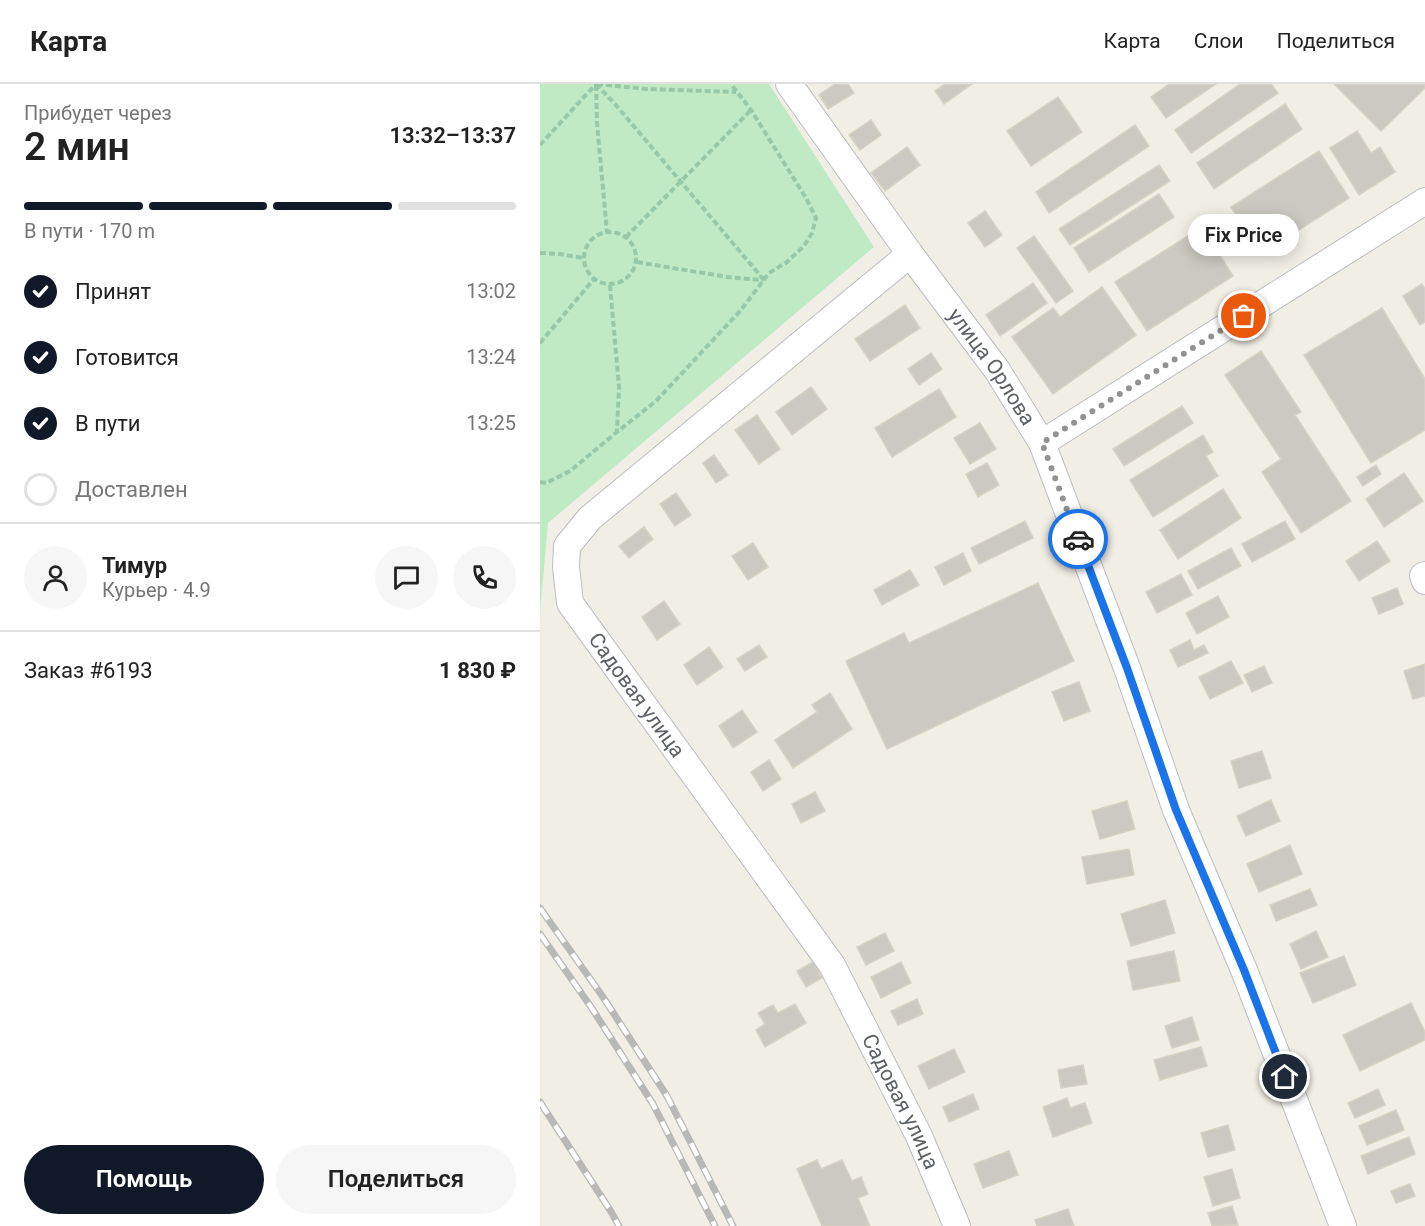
<!DOCTYPE html>
<html lang="ru">
<meta charset="utf-8">
<style>
body{margin:0;font-family:Roboto,sans-serif;background:#f6f6f6;color:#222;height:100vh;display:flex;flex-direction:column;font-size:22px;white-space:nowrap}
*{box-sizing:border-box;margin:0}
p{font-size:20px;color:#767676}
.icon{flex:none;width:33px;height:33px;fill:none;stroke:currentColor;stroke-width:2;stroke-linecap:round;stroke-linejoin:round}
.map{position:relative;flex:1;overflow:hidden}
.panel{display:flex;flex-direction:column;background:#fff;width:540px}
.panel>*{flex:none}
.pin{position:absolute;display:grid;place-items:center;width:51px;height:51px;color:#fff;margin:-26px;border:3px solid #fff;border-radius:50%;box-shadow:0 2px 6px #0007}
.courier{position:absolute;display:grid;place-items:center;width:60px;height:60px;margin:-30px;border:4px solid #1a73e8;border-radius:50%;background:#fff;color:#222;box-shadow:0 2px 8px #0007}
.bubble{position:absolute;height:42px;border-radius:21px;background:#fff;box-shadow:0 3px 15px #0003;font-size:20px;font-weight:600;line-height:42px;text-align:center}
.head em{font-style:normal;font-weight:600}
.head div{display:flex;flex-direction:column-reverse}
.head{display:flex;align-items:center;justify-content:space-between;height:102px;padding:0 24px}
h1{font-size:39px;font-weight:600;line-height:45px}
.bar{display:grid;grid-template-columns:repeat(4,1fr);gap:9px 6px;align-content:center;height:72px;padding:0 24px}
.bar i{height:8px;border-radius:4px;background:#e0e0e0}
.bar .selected{background:#111827}
.bar p{grid-column:span 4}
.line{display:flex;align-items:center;gap:15px;padding:0 24px;border-top:2px solid #e0e0e0}
.line div{flex:1}
.round{display:grid;place-items:center;flex:none;width:63px;height:63px;border-radius:32px;background:#f6f6f6}
ol{padding:0 24px;list-style:none}
li{display:flex;align-items:center;gap:18px;height:66px}
li p{margin-inline-start:auto}
li .icon{padding:6px;border-radius:50%;background:#111827;color:#fff;stroke-width:4}
li:last-child{color:#767676}
li i{width:33px;height:33px;border:3px solid #e0e0e0;border-radius:50%}
.button{display:flex;gap:12px;margin-top:auto;padding:12px 24px}
.button a{flex:1;height:69px;border-radius:36px;background:#111827;color:#fff;font-size:24px;font-weight:600;line-height:69px;text-align:center}
.button a+a{background:#f6f6f6;color:#222}
header{display:flex;align-items:center;gap:36px;box-sizing:border-box;height:84px;padding:0 30px;background:#fff;border-bottom:2px solid #e0e0e0}
header strong{font-size:28px}
nav{display:flex;gap:33px;margin-inline-start:auto;font-size:21px}
main{display:flex;flex:1;min-height:0}
.map>svg:first-child{display:block}
</style>
<header>
<strong>Карта</strong>
<nav><a>Карта</a><a>Слои</a><a>Поделиться</a></nav>
</header>
<main>
<section class="panel">
<div class="head"><div><h1>2 мин</h1><p>Прибудет через</p></div><em>13:32–13:37</em></div>
<div class="bar"><i class="selected"></i><i class="selected"></i><i class="selected"></i><i></i><p>В пути · 170 m</p></div>
<ol>
<li><svg class="icon" aria-label="check" viewBox="0 0 24 24"><path d="M5 12l5 5 9-10"/></svg>Принят<p>13:02</p></li>
<li><svg class="icon" aria-label="check" viewBox="0 0 24 24"><path d="M5 12l5 5 9-10"/></svg>Готовится<p>13:24</p></li>
<li><svg class="icon" aria-label="check" viewBox="0 0 24 24"><path d="M5 12l5 5 9-10"/></svg>В пути<p>13:25</p></li>
<li><i></i>Доставлен</li>
</ol>
<div class="line" style="height:108px"><a class="round"><svg class="icon" aria-label="person" viewBox="0 0 24 24"><circle cx="12" cy="8" r="4"/><path d="M4 21q1-7 8-7t8 7"/></svg></a><div><b>Тимур</b><p>Курьер · 4.9</p></div><a class="round"><svg class="icon" aria-label="chat" viewBox="0 0 24 24"><path d="M4 5h16v11H9l-5 4z"/></svg></a><a class="round"><svg class="icon" aria-label="phone" viewBox="0 0 24 24"><path d="M5 4h4l2 5-3 2q2 4 5 5l2-3 5 2v4C11 20 4 13 5 4z"/></svg></a></div>
<div class="line" style="height:78px"><div>Заказ #6193</div><b>1 830 ₽</b></div>
<div class="button"><a>Помощь</a><a>Поделиться</a></div>
</section>
<div class="map">
<svg width="885" height="1142" viewBox="0 0 885 1142">
<rect width="100%" height="100%" fill="#f1efe5"/>
<path fill="#c0eac3" d="M0 0H229L334 163 8 439 0 529Z"/>
<path fill="#ccc9c2" stroke="#d6d2c3" stroke-width="1.5" d="M295 0H308L314 9 288 25 279 11Z
M405 0H432L404 20 395 7Z
M629 0H676L626 34 611 13Z
M700 0H731L738 9 651 69 635 46Z
M794 0H885V4L841 47Z
M518 13 542 48 491 82 467 47Z
M745 20 762 45 674 105 657 79Z
M331 36 341 51 320 66 309 51Z
M595 41 609 62 509 129 496 108Z
M817 47 831 69 840 63 855 88 819 111 790 64Z
M367 63 380 81 345 107 331 89Z
M779 67 809 114 721 170 691 123Z
M619 81 630 97 530 161 519 145Z
M619 110 634 133 549 188 534 164Z
M445 127 462 151 445 163 428 139Z
M662 143 693 192 607 247 575 198Z
M494 152 533 207 516 219 477 164Z
M493 199 507 219 460 252 446 231Z
M882 200 885 205V238L880 241 863 212Z
M562 203 596 251 513 310 472 253 513 224 520 233Z
M365 221 380 244 330 277 315 255Z
M842 224 885 295V346L831 379 764 271Z
M721 267 761 328 755 331 811 417 761 449 722 388 741 375 685 291Z
M391 269 402 285 379 301 368 285Z
M271 303 287 325 252 351 236 328Z
M399 305 416 333 352 373 335 344Z
M642 322 653 339 584 382 573 365Z
M217 331 240 365 219 380 195 346Z
M440 339 456 365 430 380 414 354Z
M663 351 673 368 666 372 678 392 613 433 590 396Z
M174 371 188 391 176 399 163 379Z
M447 379 459 401 438 413 426 390Z
M836 381 841 390 823 402 817 393Z
M864 389 883 417 844 443 826 415Z
M683 405 701 434 638 475 620 446Z
M136 409 151 431 135 442 120 420Z
M485 437 493 454 439 480 431 464Z
M745 437 755 455 712 478 702 460Z
M104 443 113 455 89 474 79 462Z
M837 457 850 477 819 497 806 477Z
M213 459 228 483 208 496 192 472Z
M691 464 701 482 658 505 648 487Z
M423 469 431 487 404 501 395 483Z
M370 486 379 501 342 521 334 506Z
M641 490 652 511 617 529 606 508Z
M498 499 534 577 347 665 306 577 364 549 369 559Z
M857 504 863 520 839 530 832 514Z
M678 512 689 533 657 550 646 529Z
M124 517 140 540 117 556 102 533Z
M650 556 654 566 664 561 668 569 638 583 630 566Z
M219 561 227 573 205 587 197 575Z
M169 563 183 583 157 601 144 581Z
M691 577 703 599 670 615 659 593Z
M885 580V612L873 615 864 587Z
M724 582 732 599 712 608 704 591Z
M539 598 550 627 524 637 512 608Z
M290 609 312 645 253 684 235 656 277 628 272 621Z
M202 626 217 648 193 664 179 642Z
M722 667 731 694 699 704 691 677Z
M229 676 241 695 223 707 211 688Z
M275 708 285 727 261 739 252 720Z
M731 716 740 737 706 752 697 732Z
M587 717 595 745 560 755 552 727Z
M750 761 762 790 719 808 707 780Z
M589 765 594 791 547 800 542 773Z
M770 805 777 821 736 837 730 821Z
M625 816 635 849 591 862 581 830Z
M776 847 788 873 761 885 750 860Z
M345 849 354 867 326 881 317 863Z
M634 867 640 897 593 906 587 877Z
M804 872 816 901 773 919 760 889Z
M273 878 282 894 266 903 257 887Z
M361 878 371 899 341 914 331 893Z
M377 915 383 930 358 941 351 927Z
M871 919 885 948V956L820 987 803 951Z
M255 920 266 939 225 963 216 946 225 940 218 929 233 921 238 929Z
M652 933 659 956 632 964 625 942Z
M661 963 667 982 620 996 614 976Z
M414 965 425 988 389 1005 378 982Z
M543 981 547 1000 521 1004 518 986Z
M838 1005 845 1021 815 1034 808 1019Z
M433 1010 439 1025 409 1038 403 1023Z
M527 1014 530 1024 545 1019 552 1039 513 1053 503 1023Z
M856 1026 864 1046 827 1061 819 1042Z
M688 1041 695 1066 668 1073 661 1049Z
M869 1053 875 1070 828 1090 821 1072Z
M469 1067 478 1091 443 1104 434 1080Z
M277 1076 281 1085 302 1076 312 1097 321 1093 328 1110 318 1114 330 1142H282L257 1085Z
M692 1085 700 1114 673 1122 664 1093Z
M870 1100 875 1112 856 1119 851 1107Z
M692 1122 698 1141 672 1142 668 1129Z
M528 1125 534 1142H497L495 1136Z"/>
<g fill="none" stroke-linecap="round" stroke-linejoin="round">
<defs>
<g id="street">
<path id="s1" d="M249 0 370 170 457 286 502 359 587 584 636 726 704 886 803 1142"/>
<path id="s2" d="M370 170 50 434 27 462 26 483 30 519 292 881 379 1052 417 1142"/>
<path d="M502 359 885 117"/>
<path d="M885 491 883 492 885 497"/>
</g>
</defs>
<use href="#street" stroke="#babdc2" stroke-width="28"/>
<path stroke="#97c9a9" stroke-width="4" stroke-dasharray="6 3" stroke-linecap="butt" d="M56 0 75 20 224 196
M57 0 107 5 196 8
M56 1 57 39 67 148
M0 61 56 0
M44 174a26 26 0 1 1 52 0a26 26 0 1 1-52 0Z
M86 153 211 26
M0 169 19 170 43 174
M97 178 187 193 223 196
M70 201 79 303 77 347
M0 259 54 195
M0 398 6 399 30 387 77 348 116 317 201 226 229 189 247 178 264 162 272 149 276 134 266 114 211 26 191 0"/>
<use href="#street" stroke="#fff" stroke-width="26"/>
<defs>
<path id="rail" d="M0 824 63 913 127 1012 193 1142
M0 850 51 923 113 1020 175 1142
M0 1018 70 1126 79 1142"/>
</defs>
<use href="#rail" stroke="#b7b8b8" stroke-width="7"/>
<use href="#rail" stroke="#fff" stroke-width="4.5" stroke-dasharray="14" stroke-linecap="butt"/>
</g>
<g fill="none" stroke-linecap="round" stroke-linejoin="round">
<path stroke="#919393" stroke-width="6" stroke-dasharray="0 10.8" d="M538 455 502 359 704 232"/>
<path stroke="#1a73e8" stroke-width="8" d="M538 455 587 584 636 726 704 886 745 993"/>
</g>
<g text-anchor="middle" stroke-width="4.5" stroke-linejoin="round" paint-order="stroke">
<g font-size="21" fill="#5d6167" stroke="#fff">
<text dy="7" stroke="none"><textPath href="#s1" startOffset="348">улица Орлова</textPath></text>
<text dy="7" stroke="none"><textPath href="#s2" startOffset="622">Садовая улица</textPath></text>
<text dy="7" stroke="none"><textPath href="#s2" startOffset="1108">Садовая улица</textPath></text>
</g>
</g>
</svg>
<div class="pin" style="left:704px;top:232px;background:#ea580c"><svg class="icon" aria-label="bag" viewBox="0 0 24 24"><path d="M5 8h14l-1 12H6zM9 8a3 3 0 0 1 6 0"/></svg></div>
<div class="pin" style="left:745px;top:993px;background:#1f2937"><svg class="icon" aria-label="home" viewBox="0 0 24 24"><path d="M3 11l9-7 9 7M6 9v11h12V9"/></svg></div>
<div class="courier" style="left:538px;top:455px"><svg class="icon" aria-label="car" viewBox="0 0 24 24"><path d="M5 17H2v-5l4-1 3-4h7l3 4 3 1v5h-3M9 17h6M6 11h13"/><circle cx="7" cy="17" r="2"/><circle cx="17" cy="17" r="2"/></svg></div>
<div class="bubble" style="left:648px;top:130px;width:111px">Fix Price</div>
</div>
</main>
